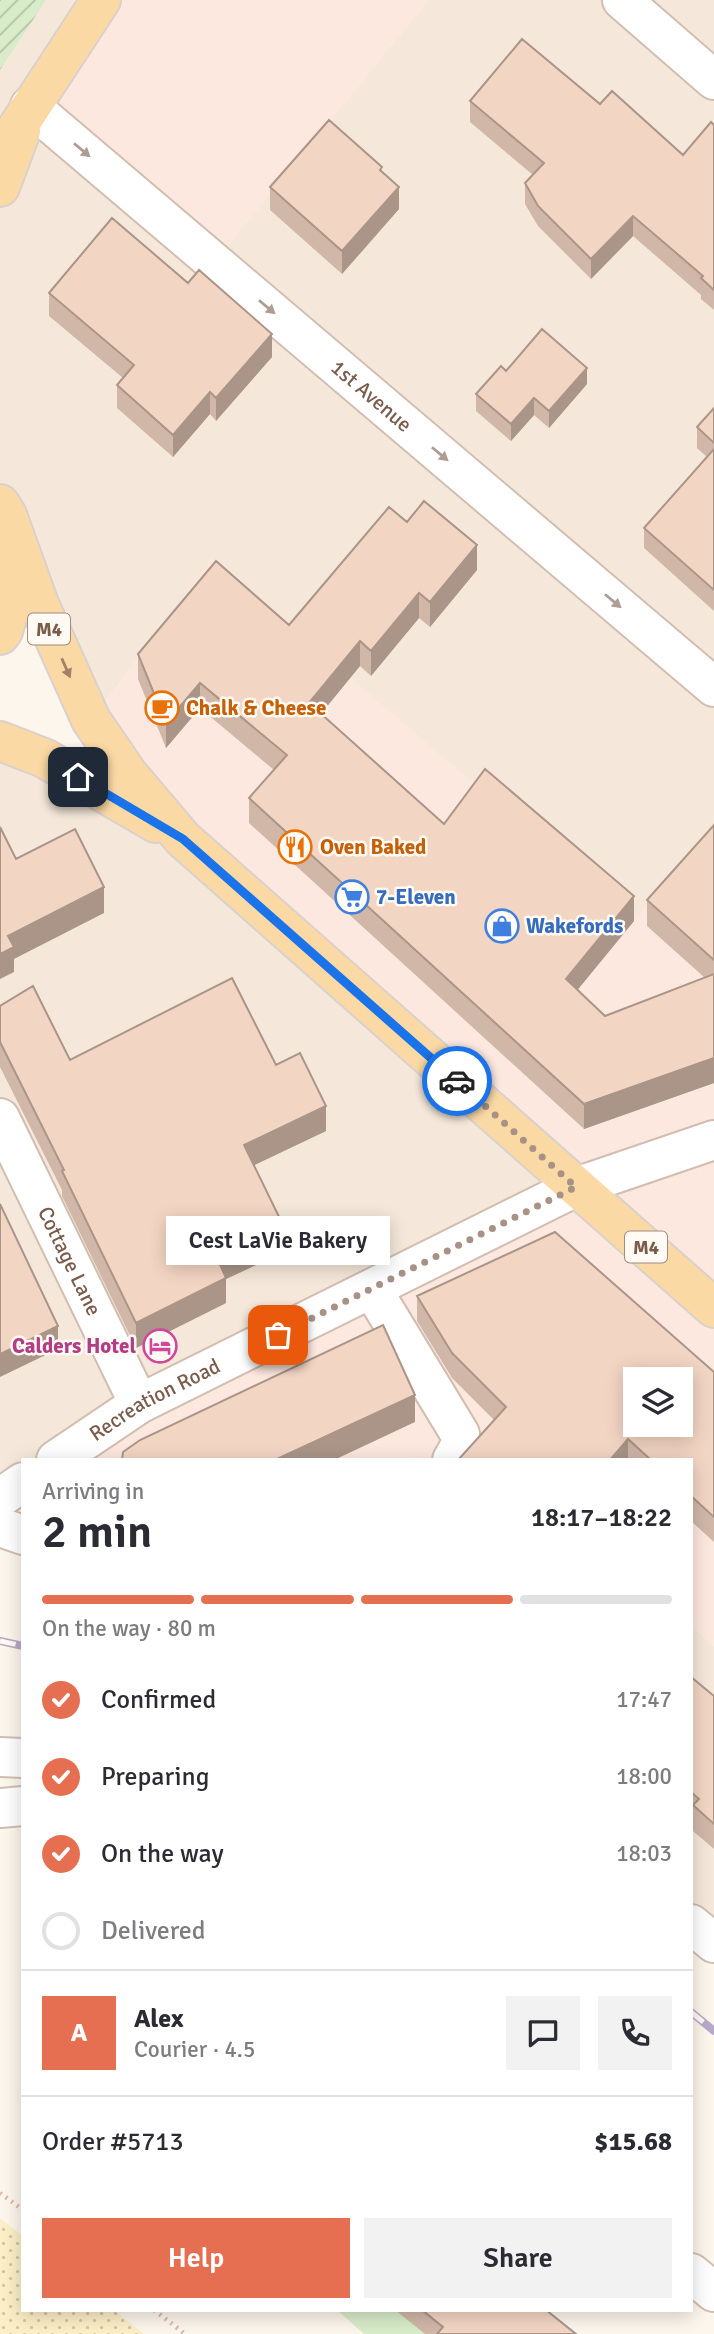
<!DOCTYPE html>
<meta charset="utf-8">
<style>
body{margin:0;font-family:Signika,sans-serif;background:#f2f2f3;color:#2b2b33;height:100vh;display:flex;flex-direction:column;font-size:26px;white-space:nowrap}
*{box-sizing:border-box;margin:0}
p{font-size:23px;color:#7c7c81}
.icon{flex:none;width:38px;height:38px;fill:none;stroke:currentColor;stroke-width:2;stroke-linecap:round;stroke-linejoin:round}
.map{position:relative;flex:1;overflow:hidden}
.sheet{position:absolute;left:21px;top:1458px;width:672px;height:854px;display:flex;flex-direction:column;background:#fff;border-radius:0px;box-shadow:0 4px 18px #0003}
.sheet>*{flex:none}
.buttons{position:absolute;left:623px;top:1367px;display:grid;gap:14px}
.buttons a{display:grid;place-items:center;width:70px;height:70px;border-radius:0px;background:#fff;box-shadow:0 4px 18px #0003;font-size:35px}
.pin{position:absolute;display:grid;place-items:center;width:60px;height:60px;color:#fff;margin:-30px;border-radius:14px;box-shadow:0 4px 10px #0006}
.courier{position:absolute;display:grid;place-items:center;width:70px;height:70px;margin:-35px;border:5px solid #1a73e8;border-radius:50%;background:#fff;color:#222;box-shadow:0 2px 9px #0007}
.bubble{position:absolute;height:49px;border-radius:0px;background:#fff;box-shadow:0 4px 18px #0003;font-size:23px;font-weight:600;line-height:49px;text-align:center}
.head em{font-style:normal;font-weight:600}
.head div{display:flex;flex-direction:column-reverse}
.head{display:flex;align-items:center;justify-content:space-between;height:119px;padding:0 21px}
h1{font-size:46px;font-weight:600;line-height:52px}
.bar{display:grid;grid-template-columns:repeat(4,1fr);gap:10px 7px;align-content:center;height:84px;padding:0 21px}
.bar i{height:9px;border-radius:5px;background:#e1e1e2}
.bar .selected{background:#e76f51}
.bar p{grid-column:span 4}
.line{display:flex;align-items:center;gap:18px;padding:0 21px;border-top:2px solid #e1e1e2}
.line div{flex:1}
.round{display:grid;place-items:center;flex:none;width:74px;height:74px;border-radius:0px;background:#f2f2f3}
ol{padding:0 21px;list-style:none}
li{display:flex;align-items:center;gap:21px;height:77px}
li p{margin-inline-start:auto}
li .icon{padding:7px;border-radius:50%;background:#e76f51;color:#fff;stroke-width:4}
li:last-child{color:#7c7c81}
li i{width:38px;height:38px;border:4px solid #e1e1e2;border-radius:50%}
.cta{display:flex;gap:14px;margin-top:auto;padding:14px 21px}
.cta a{flex:1;height:80px;border-radius:0px;background:#e76f51;color:#fff;font-size:28px;font-weight:600;line-height:80px;text-align:center}
.cta a+a{background:#f2f2f3;color:#2b2b33}
.map>svg:first-child{display:block}
</style>
<div class="map">
<svg width="714" height="2334" viewBox="0 0 714 2334">
<defs>
<pattern id="sand-dots" width="8" height="8" patternUnits="userSpaceOnUse" patternTransform="scale(1.75)"><rect width="8" height="8" fill="#fcefc7"/><path d="M2 2h.1M6 6h.1" fill="none" stroke="#d1c5a4" stroke-width="1.8" stroke-linecap="round"/></pattern>
<pattern id="garden-furrows" width="10" height="10" patternUnits="userSpaceOnUse" patternTransform="scale(1.75)"><rect width="10" height="10" fill="#d8ecc9"/><path d="M-1 1l2-2M0 10L10 0M9 11l2-2" fill="none" stroke="#b4c2a5"/></pattern>
</defs>
<rect width="100%" height="100%" fill="#fdf6ec"/>
<path fill="#f5e8da" d="M0 0H714V824L634 921 212 561 91 720 0 507Z
M0 741 92 785 576 1187 56 1459 23 1460V1482L0 1497Z
M691 1626 714 1646V1943L691 1924Z"/>
<path fill="#fde8e0" fill-rule="evenodd" d="M101 0H429L215 262 30 106Z
M212 560 634 920 714 824V1646L691 1626V1460H56L575 1187 183 839 91 720ZM635 1379H681V1424H635Z"/>
<path fill="#d8ecc9" d="M337 2310H466L446 2334H364Z"/>
<path fill="url(#sand-dots)" d="M0 2218 23 2236V2310H114L144 2334H0Z"/>
<path fill="url(#garden-furrows)" d="M0 0H46L0 70Z"/>
<g fill="none" stroke-linecap="round" stroke-linejoin="round">
<defs>
<g id="minor">
<path d="M622 0 714 80"/>
<path id="s1" d="M30 106 714 687"/>
<path id="s2" d="M0 1118 139 1404"/>
<path d="M372 1289 460 1434 461 1444 452 1460"/>
<path id="s3" d="M56 1460 139 1404 576 1187 714 1140"/>
<path d="M0 1498 23 1482"/>
<path d="M0 1527 23 1535"/>
<path d="M0 1757 23 1758"/>
<path d="M0 1808 23 1806"/>
<path d="M691 1924 714 1943"/>
<path d="M691 2273 714 2292"/>
</g>
<path id="major" d="M0 154 101 0
M0 187 21 131
M0 504 7 515 39 604 91 720 128 774 183 839 714 1308
M0 635 3 631 17 583 14 556
M0 741 44 758 156 823"/>
</defs>
<use href="#minor" stroke="#d1beb0" stroke-width="42"/>
<use href="#major" stroke="#dad1cd" stroke-width="42"/>
<path stroke="#d9b8a5" stroke-width="4.5" stroke-dasharray="2 5" stroke-linecap="butt" d="M0 2193 23 2210
M154 2310 185 2334"/>
<use href="#minor" stroke="#fff" stroke-width="38"/>
<use href="#major" stroke="#fbd9a5" stroke-width="38"/>
<defs>
<path id="rail" d="M0 1641 23 1646
M691 2012 714 2031"/>
</defs>
<use href="#rail" stroke="#b9a8c9" stroke-width="8"/>
<use href="#rail" stroke="#fffaf3" stroke-width="5" stroke-dasharray="16" stroke-linecap="butt"/>
</g>
<path fill="#d1b7a8" d="M470 101 600 104 683 155 714 125V310L701 299V295L633 236 591 279 538 226 525 204V183L533 175 470 122Z
M382 172 399 209 342 274 270 210V187Z
M49 293 272 357 216 421 210 414 173 457 117 408V385L123 378 49 316Z
M506 371 587 384 549 428 534 415 511 441 476 411V394Z
M714 408V611L644 548V528L707 457 697 448V427Z
M407 522 477 570 430 627 419 618 371 676 360 666 321 714 444 824 634 921 577 990 605 1016 705 978 647 926V900L714 825V1083L584 1129 249 823V798L274 770 200 708 166 748 138 679V654L289 625Z
M0 1006 70 1060 276 1065 326 1131 254 1165 284 1252 226 1279V1303L136 1348 62 1196V1190L0 1067Z
M417 1296 714 1372V1542L691 1521V1460H458L494 1420 452 1378 417 1321Z
M691 1677 714 1696V1849L693 1831V1819L691 1817Z
M395 2310H546L576 2334H425Z"/>
<path fill="#aa9588" d="M399 187V209L342 274V251Z
M633 216V236L591 279V259Z
M272 334V357L216 421V398Z
M587 368V384L549 428V411Z
M210 392V414L173 457V435Z
M534 398V415L511 441V424Z
M477 545V570L430 627V602Z
M419 593V618L371 676V651Z
M360 641V666L309 728V703Z
M200 683V708L166 748V723Z
M104 887V913L14 959V972L0 979V954L8 936Z
M634 896V921L566 1004V979Z
M714 1058V1083L584 1129V1104Z
M326 1106V1131L244 1170V1145Z
M284 1227V1252L226 1279V1303L136 1348V1323L217 1258Z
M58 1326V1349L0 1377V1354Z
M415 1395V1422L334 1460H275Z
M628 1439V1460H610Z"/>
<path fill="#f3d5c3" stroke="#aa9588" stroke-width="2" fill-rule="evenodd" d="M522 39 600 104 612 91 683 155 711 122 714 125V290L701 278 703 276 633 216 591 259 538 206 525 183 544 163 470 101Z
M329 120 382 167 380 170 399 187 342 251 270 187Z
M112 218 188 283 199 270 272 334 216 398 210 392 173 435 117 385 134 365 49 293Z
M542 329 587 368 549 411 534 398 511 424 476 394 501 366 506 371Z
M714 408V443L697 427Z
M714 449V590L644 528Z
M424 501 477 545 430 602 419 593 371 651 360 641 309 703 444 824 485 769 634 896 566 979 605 1016 714 974V1058L584 1104 249 798 287 755 200 683 166 723 138 654 216 561 289 625 389 507 407 522Z
M714 825V960L647 900Z
M0 827 16 859 75 829 104 887 8 936 14 947 0 954Z
M232 978 276 1065 300 1053 326 1106 244 1145 284 1227 217 1258 226 1278 136 1323 62 1171 64 1170 0 1042V1006L33 986 70 1060Z
M0 1204 58 1326 0 1354Z
M555 1232 714 1372V1517L691 1496V1460H651L628 1439 610 1460H458L506 1407 452 1353 417 1296ZM635 1379H681V1424H635Z
M383 1325 415 1395 275 1460H122L123 1452 140 1440Z
M691 1677 714 1696V1824L693 1805 699 1799 691 1792Z
M422 2310H546L576 2334H437L443 2327Z"/>
<defs><path id="oneway-solid" d="M-6-.8H1V-3.2L6.5 0L1 3.2V.8H-6Z" transform="scale(1.75)"/></defs>
<g fill="#af9d94">
<use href="#oneway-solid" transform="translate(82 150) rotate(40)"/>
<use href="#oneway-solid" transform="translate(267 307) rotate(40)"/>
<use href="#oneway-solid" transform="translate(440 454) rotate(40)"/>
<use href="#oneway-solid" transform="translate(613 601) rotate(40)"/>
</g>
<use fill="#a18267" href="#oneway-solid" transform="translate(66 668) rotate(66)"/>
<g fill="none" stroke-linecap="round" stroke-linejoin="round">
<path stroke="#a89285" stroke-width="7" stroke-dasharray="0 12.6" d="M278 1335 576 1187 457 1081"/>
<path stroke="#1a73e8" stroke-width="9" d="M78 777 183 839 457 1081"/>
</g>
<defs>
<symbol id="cafe-ring" viewBox="-11 -11 22 22"><circle r="9.5" fill="#fffaf3" stroke="#e8710a" stroke-width="1.5"/><path d="M-5.5-4.5H6V0H3Q3 3.5 0 3.5H-2.5Q-5.5 3.5-5.5 0ZM3-3.2v2h1.7v-2ZM-6 4.5H4V6H-6Z" fill="#e8710a"/></symbol>
<symbol id="restaurant-ring" viewBox="-11 -11 22 22"><circle r="9.5" fill="#fffaf3" stroke="#e8710a" stroke-width="1.5"/><path d="M-5-6h1v4h1v-4h1v4h1v-4h1v5L-1.5 .5V6h-2V.5L-5-1ZM5-6V6H3V1.5H1.5Q1.5-4 5-6Z" fill="#e8710a"/></symbol>
<symbol id="supermarket-ring" viewBox="-11 -11 22 22"><circle r="9.5" fill="#fffaf3" stroke="#3f7fe0" stroke-width="1.5"/><path d="M-6-5.5h2.5l.6 2H6L4.5 2H-2.5L-4.4-4H-6ZM-1.5 3.2a1.3 1.3 0 1 0 .1 0ZM3 3.2a1.3 1.3 0 1 0 .1 0Z" fill="#3f7fe0"/></symbol>
<symbol id="shop-ring" viewBox="-11 -11 22 22"><circle r="9.5" fill="#fffaf3" stroke="#3f7fe0" stroke-width="1.5"/><path d="M-5-2.5h2.3a2.7 3.5 0 0 1 5.4 0H5L5.5 6h-11ZM-1.5-2.5h3a1.5 2.3 0 0 0-3 0Z" fill="#3f7fe0"/></symbol>
<symbol id="hotel-ring" viewBox="-11 -11 22 22"><circle r="9.5" fill="#fffaf3" stroke="#d1479c" stroke-width="1.5"/><path d="M-6-4.5h1.5V1H6V5H4.5V3h-9V5H-6ZM-4 0a1.8 1.8 0 1 1 3.6 0ZM.5 0V-2.5h3Q6-2.5 6 0Z" fill="#d1479c"/></symbol>
</defs>
<g fill-rule="evenodd">
<use href="#cafe-ring" x="143" y="689" width="38" height="38"/>
<use href="#restaurant-ring" x="276" y="828" width="38" height="38"/>
<use href="#supermarket-ring" x="333" y="878" width="38" height="38"/>
<use href="#shop-ring" x="483" y="907" width="38" height="38"/>
<use href="#hotel-ring" x="141" y="1327" width="38" height="38"/>
</g>
<g text-anchor="middle" stroke-width="5" stroke-linejoin="round" paint-order="stroke">
<g fill="#fffaf3" stroke="#a28b7f" stroke-width="2">
<rect x="28" y="613.5" width="42" height="31" rx="5"/>
<rect x="625" y="1231.5" width="42" height="31" rx="5"/>
</g>
<g font-size="19" font-weight="bold" fill="#7a5c4d">
<text x="49" y="636">M4</text>
<text x="646" y="1254">M4</text>
</g>
<g font-size="21" fill="#7a5c4d" stroke="#fffaf3">
<text dy="7" stroke="none"><textPath href="#s1" startOffset="448">1st Avenue</textPath></text>
<text dy="7" stroke="none"><textPath href="#s2" startOffset="159">Cottage Lane</textPath></text>
<text dy="7" stroke="none"><textPath href="#s3" startOffset="116">Recreation Road</textPath></text>
</g>
<g font-size="21" font-weight="bold" fill="#c56008" stroke="#fffaf3" text-anchor="start">
<text x="186" y="715">Chalk &amp; Cheese</text>
<text x="320" y="854">Oven Baked</text>
</g>
<g font-size="21" font-weight="bold" fill="#366cbe" stroke="#fffaf3" text-anchor="start">
<text x="376" y="904">7-Eleven</text>
<text x="526" y="933">Wakefords</text>
</g>
<g font-size="21" font-weight="bold" fill="#b23c85" stroke="#fffaf3" text-anchor="end">
<text x="136" y="1353">Calders Hotel</text>
</g>
</g>
</svg>
<div class="buttons">
<a><svg class="icon" aria-label="layers" viewBox="0 0 24 24"><path d="M12 4l9 5-9 5-9-5zM3 14l9 5 9-5"/></svg></a>
</div>
<div class="pin" style="left:278px;top:1335px;background:#ea580c"><svg class="icon" aria-label="bag" viewBox="0 0 24 24"><path d="M5 8h14l-1 12H6zM9 8a3 3 0 0 1 6 0"/></svg></div>
<div class="pin" style="left:78px;top:777px;background:#1f2937"><svg class="icon" aria-label="home" viewBox="0 0 24 24"><path d="M3 11l9-7 9 7M6 9v11h12V9"/></svg></div>
<div class="courier" style="left:457px;top:1081px"><svg class="icon" aria-label="car" viewBox="0 0 24 24"><path d="M5 17H2v-5l4-1 3-4h7l3 4 3 1v5h-3M9 17h6M6 11h13"/><circle cx="7" cy="17" r="2"/><circle cx="17" cy="17" r="2"/></svg></div>
<div class="bubble" style="left:166px;top:1216px;width:224px">Cest LaVie Bakery</div>
<section class="sheet">
<div class="head"><div><h1>2 min</h1><p>Arriving in</p></div><em>18:17–18:22</em></div>
<div class="bar"><i class="selected"></i><i class="selected"></i><i class="selected"></i><i></i><p>On the way · 80 m</p></div>
<ol>
<li><svg class="icon" aria-label="check" viewBox="0 0 24 24"><path d="M5 12l5 5 9-10"/></svg>Confirmed<p>17:47</p></li>
<li><svg class="icon" aria-label="check" viewBox="0 0 24 24"><path d="M5 12l5 5 9-10"/></svg>Preparing<p>18:00</p></li>
<li><svg class="icon" aria-label="check" viewBox="0 0 24 24"><path d="M5 12l5 5 9-10"/></svg>On the way<p>18:03</p></li>
<li><i></i>Delivered</li>
</ol>
<div class="line" style="height:126px"><b class="round" style="background:#e76f51;color:#fff">A</b><div><b>Alex</b><p>Courier · 4.5</p></div><a class="round"><svg class="icon" aria-label="chat" viewBox="0 0 24 24"><path d="M4 5h16v11H9l-5 4z"/></svg></a><a class="round"><svg class="icon" aria-label="phone" viewBox="0 0 24 24"><path d="M5 4h4l2 5-3 2q2 4 5 5l2-3 5 2v4C11 20 4 13 5 4z"/></svg></a></div>
<div class="line" style="height:91px"><div>Order #5713</div><b>$15.68</b></div>
<div class="cta"><a>Help</a><a>Share</a></div>
</section>
</div>
